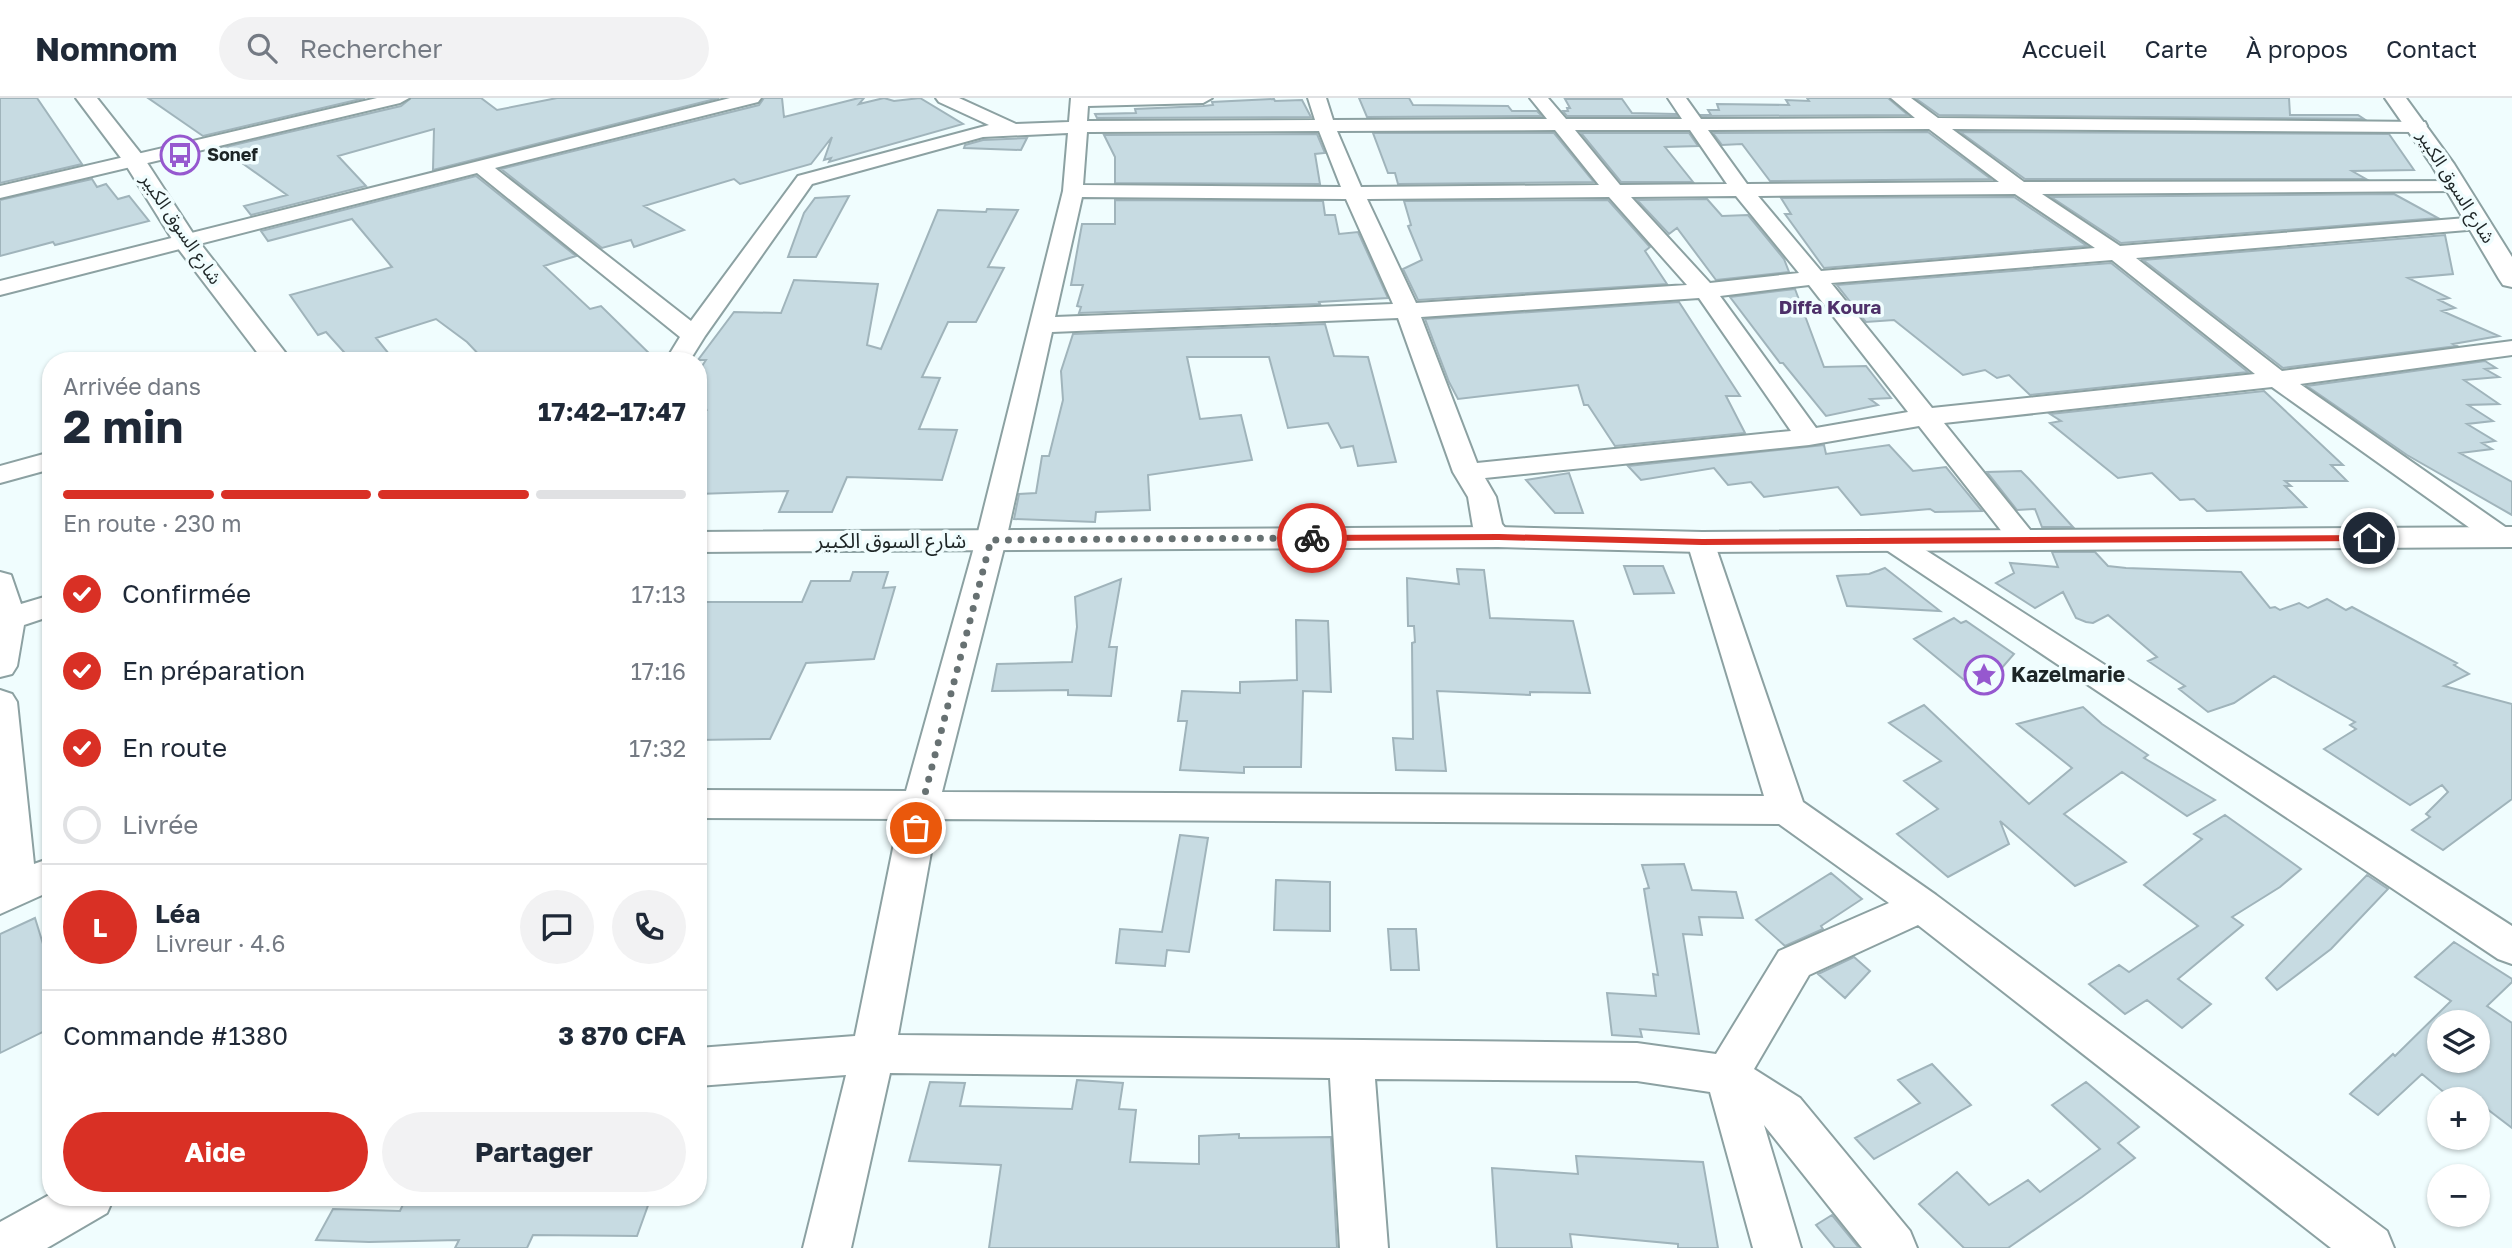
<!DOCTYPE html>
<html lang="fr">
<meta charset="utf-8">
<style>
body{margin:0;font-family:"Golos Text","Noto Sans Arabic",sans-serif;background:#f2f2f3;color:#1f2937;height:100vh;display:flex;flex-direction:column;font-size:26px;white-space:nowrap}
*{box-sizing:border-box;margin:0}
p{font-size:23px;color:#747a83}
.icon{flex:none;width:38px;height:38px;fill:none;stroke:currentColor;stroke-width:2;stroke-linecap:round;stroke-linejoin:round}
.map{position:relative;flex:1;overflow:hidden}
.drawer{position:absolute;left:42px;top:254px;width:665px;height:854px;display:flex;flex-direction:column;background:#fff;border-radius:28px;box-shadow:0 2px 5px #0004}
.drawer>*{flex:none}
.fabs{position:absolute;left:2427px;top:912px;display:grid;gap:14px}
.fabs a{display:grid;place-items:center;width:63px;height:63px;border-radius:50%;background:#fff;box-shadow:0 2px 5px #0004;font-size:35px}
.pin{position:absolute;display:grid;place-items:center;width:60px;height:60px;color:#fff;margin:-30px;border:4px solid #fff;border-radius:50%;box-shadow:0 2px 7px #0007}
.courier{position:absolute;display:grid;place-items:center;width:70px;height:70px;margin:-35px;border:5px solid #d93025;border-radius:50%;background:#fff;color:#222;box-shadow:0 2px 9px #0007}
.headline em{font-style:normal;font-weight:700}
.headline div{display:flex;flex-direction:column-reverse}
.headline{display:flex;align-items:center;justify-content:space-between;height:119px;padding:0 21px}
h1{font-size:46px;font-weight:700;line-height:52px}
.bar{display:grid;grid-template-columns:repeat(4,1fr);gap:10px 7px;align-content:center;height:84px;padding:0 21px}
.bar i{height:9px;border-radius:5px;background:#e0e1e3}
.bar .active{background:#d93025}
.bar p{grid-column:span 4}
.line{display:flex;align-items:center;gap:18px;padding:0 21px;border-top:2px solid #e0e1e3}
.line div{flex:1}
.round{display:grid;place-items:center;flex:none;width:74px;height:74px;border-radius:37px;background:#f2f2f3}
ol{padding:0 21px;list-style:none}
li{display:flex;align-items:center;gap:21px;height:77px}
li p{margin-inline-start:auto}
li .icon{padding:7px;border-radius:50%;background:#d93025;color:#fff;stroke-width:4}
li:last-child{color:#747a83}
li i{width:38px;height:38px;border:4px solid #e0e1e3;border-radius:50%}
.button{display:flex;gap:14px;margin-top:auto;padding:14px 21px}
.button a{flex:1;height:80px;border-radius:42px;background:#d93025;color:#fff;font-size:28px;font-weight:700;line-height:80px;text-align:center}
.button a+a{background:#f2f2f3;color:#1f2937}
header{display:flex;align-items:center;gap:42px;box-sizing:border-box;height:98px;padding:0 35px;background:#fff;border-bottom:2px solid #e0e1e3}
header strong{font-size:33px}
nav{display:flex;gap:38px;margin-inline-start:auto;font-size:24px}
.search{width:490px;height:63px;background:#f2f2f3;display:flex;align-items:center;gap:18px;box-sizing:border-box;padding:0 24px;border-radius:38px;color:#747a83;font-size:26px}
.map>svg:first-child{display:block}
</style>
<header>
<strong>Nomnom</strong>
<div class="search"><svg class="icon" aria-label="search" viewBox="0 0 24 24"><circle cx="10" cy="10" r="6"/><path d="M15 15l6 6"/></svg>Rechercher</div>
<nav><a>Accueil</a><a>Carte</a><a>À propos</a><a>Contact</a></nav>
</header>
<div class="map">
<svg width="2512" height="1150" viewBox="0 0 2512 1150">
<rect width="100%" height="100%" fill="#f0fdfe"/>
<path fill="#c7dbe2" stroke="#a0b4bb" stroke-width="2" fill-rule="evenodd" d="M0 0H37L82 66 0 85Z
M148 0H365L203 38Z
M411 0H481L497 12 557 0H719L433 72 434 31 338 58 366 88 251 117 244 108 287 97 221 50 401 8Z
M764 0H782L784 19 859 0H864L859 6 884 0 894 3 920 0 963 26 829 64 831 60 824 62 832 39 811 66 740 86 734 81 644 108 684 132 634 149 631 142 602 150 501 71 759 7Z
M1359 0H1409L1413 7 1508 8 1512 13H1537L1542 18 1367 19Z
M1807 0H1888L1908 17 1702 18 1701 17H1711L1708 12H1719L1717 6 1789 7 1786 2 1809 3Z
M1915 0H2289L2290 17H2358L2364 21 1939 17Z
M1274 1 1275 3 1302 2 1311 19 1097 20 1095 16 1136 15 1135 11 1203 8 1213 7 1212 4Z
M1565 1H1622L1632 15 1676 16 1677 18H1567L1563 13H1568L1567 10H1570Z
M1928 34 1991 81 1770 83 1742 46 1722 47 1713 35Z
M1960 34 2389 36 2414 72 2352 73 2366 81H2025Z
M1373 35H1554L1594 84 1398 86 1395 75H1388Z
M1581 35H1689L1698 48 1665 49 1693 84H1621Z
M1317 36 1325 55 1315 56 1320 86 1115 85V59L1104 37Z
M1027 40 1021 52 964 50 965 47 983 42Z
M476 78 576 158 544 168 590 211 601 208 656 262H484L467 244 436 221 376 240 389 256 368 262H351L326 234 318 237 290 197 392 169 352 121 268 143 261 133Z
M92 81 97 89 106 86 118 101 129 98 149 123 55 147 53 144 0 158V102Z
M2394 96 2438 120 2121 145 2051 99Z
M849 98 816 159H788L804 115 815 100Z
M2014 99 2087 148 1824 170 1785 116H1791L1781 100Z
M1707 101 1722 118 1748 117 1784 161 1789 174 1716 182 1677 130 1669 136 1637 102Z
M1115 102 1323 103 1325 117H1335L1339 136 1358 134 1388 200 1319 204 1320 206 1079 215 1081 209 1077 208 1083 187H1071L1082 126H1115Z
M1608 102 1650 149 1645 153 1667 186 1418 202 1403 171 1422 162 1408 128 1411 127 1404 103Z
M987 111 1018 112 988 169 1004 170 976 224H948L922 279 940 280 919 331 957 332 942 382 847 379 832 414H779L788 393 698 396V304L707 313 698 292V274L706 262H698L734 214 781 215 794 182 878 186 867 247 881 251 938 112 986 114Z
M2445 137 2453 176 2408 180 2449 200 2439 202 2455 210 2442 213 2499 238 2453 246 2457 248 2283 270 2143 162Z
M2111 165 2248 274 2030 297 2009 277 1997 280 1985 272 1963 277 1894 222 1866 224 1837 187Z
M1795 191 1824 269 1866 268 1891 300 1870 301 1878 307 1826 318 1783 265H1780L1730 199Z
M1679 204 1740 298H1726L1745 335 1615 348 1588 307H1584L1578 287 1458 301 1449 284 1425 221Z
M1325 226 1334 258 1368 259 1396 364 1358 368 1353 348 1341 350 1328 325 1288 330 1269 259H1187L1200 321 1241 317 1252 362 1148 377 1150 412 1096 414 1095 424 1014 421 1019 396 1036 395 1042 358H1049L1063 302 1061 273 1073 236Z
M2485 263 2496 270 2485 271 2499 279 2464 282 2499 306 2468 307 2493 323 2467 326 2495 343 2482 345 2492 351 2460 355 2512 384V417L2407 357 2307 288Z
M2264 293 2343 367H2331L2347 383H2285L2291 388H2285L2306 409 2207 413 2194 401 2180 402 2152 375 2118 380 2050 325 2061 323 2050 316Z
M1824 347 1826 356 1889 347 1913 373 1946 369 1982 413 1935 414 1930 411 1861 417 1838 389 1764 399 1751 384 1728 387 1714 370 1641 382 1628 368Z
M2021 373 2029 381 2073 429H2042L2035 411 2017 412 1987 374Z
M1569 375 1583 415H1555L1526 382Z
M2052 454H2095L2108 468 2126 470 2241 474 2270 510 2275 509 2280 512 2299 505 2308 510 2327 501 2346 512 2352 509 2457 565 2454 567 2469 576 2444 588 2512 606V701L2443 752 2412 732 2430 719 2426 716 2448 694 2442 687 2410 707 2324 651 2356 631 2350 627 2355 624 2274 578 2234 605 2208 614 2179 591 2185 588 2148 563 2157 559 2108 517 2093 525 2086 524 2076 520 2063 494 2035 510 1996 485 2014 475 2010 465 2058 469Z
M1624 468H1663L1674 495 1634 496Z
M1885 470 1940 513 1847 508 1837 478 1869 476Z
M1457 471 1484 472 1490 520 1573 523 1590 595 1530 594V597L1437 593 1446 673 1396 672 1393 640 1413 641 1412 545 1415 544 1414 528H1408L1407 480 1459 486Z
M853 474H888L883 490 895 489 874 561 806 565 770 641 698 642V504H802L811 483H850Z
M1121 481 1109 549H1117L1111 598 1068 597V592L992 593 997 566 1072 564 1077 529 1075 499Z
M1954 520 1961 525 1966 523 2014 556 1980 595 1914 541Z
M1296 522 1328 523 1331 594 1303 593 1301 669H1244V675L1180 672 1187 623H1178L1182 593 1240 595V584L1297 582Z
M1924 607 2029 706 2072 670 2017 626 2083 609 2102 626 2148 657 2144 660 2215 702 2187 718 2122 674 2064 716 2126 764 2075 788 2000 723 2009 746 1948 779 1897 736 1938 711 1904 683 1941 663 1889 625Z
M2225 717 2301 771 2280 789 2232 819 2243 827 2178 881 2211 906 2182 930 2147 902 2125 916 2089 886 2119 867 2129 874 2198 828 2144 787 2202 741 2194 736Z
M1180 737 1208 740 1189 854 1167 852 1165 868 1116 865 1120 831 1162 834Z
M1684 766 1692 792 1736 794 1743 820 1699 819 1702 837 1683 836 1699 936 1640 931 1642 939 1612 937 1607 895 1656 898 1653 876 1658 877 1644 791 1649 790 1642 767Z
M1831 775 1862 801 1821 828 1823 831 1785 848 1756 822Z
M2367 777 2388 791 2331 851 2277 892 2266 880Z
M1276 782 1330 784V833L1274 832Z
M35 820 51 872V930L0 955V836Z
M1388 831H1416L1419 872H1391Z
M2454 844 2512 881V884L2487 908 2512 925V1030L2478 1004V1001H2452L2422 976 2378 1017 2350 996 2393 956 2395 958 2451 903 2415 879ZM2440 924H2478V962H2440Z
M1854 859 1870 873 1845 900 1818 876Z
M1932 966 1971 1007 1874 1061 1855 1040 1920 1005 1898 982Z
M1077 982 1123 985 1119 1011 1136 1012 1130 1064 1199 1066V1038L1239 1036V1040L1331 1039 1337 1150H989L1001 1067 909 1063 930 984 965 985 960 1008 1072 1011Z
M2086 984 2139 1029 2118 1045 2135 1060 2082 1099 2008 1150H1964L1919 1106 1957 1074 1989 1107 2028 1082 2040 1094 2100 1051 2052 1007Z
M1576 1058 1703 1064 1718 1150H1678V1146L1570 1136 1572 1150H1497L1492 1070 1578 1076Z
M468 1099H651L637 1138 533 1137 527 1150H455L459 1142 369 1144 316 1142 333 1111 400 1113 405 1102H466Z
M1832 1117 1859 1150H1835L1816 1127Z"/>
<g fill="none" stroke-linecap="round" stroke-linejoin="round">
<defs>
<path id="street" d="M377 0H409L400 5 0 100V88Z
M730 0H761L758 4 495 70 691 223 798 78 989 27 939 4 936 0H959L1016 26 1069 24 1071 0H1212L1203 5 1088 8 1087 23 1315 22 1308 0H1326L1333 22 1547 21 1530 0H1548L1566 21H1682L1668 0H1686L1701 21 1915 20 1891 0H1911L1938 20 2425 24 2427 28 2418 34 1952 31 2024 84 2463 83 2466 87 2463 91 2456 93 2042 96 2120 148 2479 119 2486 121 2490 125 2486 129 2479 131 2136 160 2282 273 2512 243V257L2300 286 2511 433V445L2501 448 2491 445 2272 289 1944 325 2039 443 2034 449 2024 452 2014 449 1919 328 1809 347 1485 380 1496 399 1502 426 1513 439 1508 445 1498 448 1488 445 1473 429 1468 399 1453 374 1398 220 1052 234 1006 442 942 694 1764 698 1687 444 1692 438 1702 435 1712 438 1803 704 1936 797 2387 1133 2394 1150H2331L1918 827 1809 877 1754 971 1800 1000 1910 1133 1917 1150H1862L1764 1027 1801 1150H1753L1710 994 1637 983 1375 981 1388 1150H1340L1330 980 890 975 851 1150H803L846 977 698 988V950L855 938 899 721 698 720V692L906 693 976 442 1063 93 1068 35 983 39 812 86 705 238 690 262H666L680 239 477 75 0 197V183ZM1929 31 1999 84 1747 86 1708 32ZM1555 32 1599 87 1361 89 1337 33ZM1575 32H1690L1727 86 1620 87ZM1319 33 1341 89 1083 87 1087 34ZM2015 96 2095 150 1821 173 1758 98ZM1736 98 1799 175 1710 185 1631 99ZM1082 99 1346 101 1393 206 1055 219ZM1609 99 1687 187 1416 205 1367 101ZM2112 162 2255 276 1932 310 1831 185ZM1809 187 1908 314 1816 330 1720 198ZM1699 200 1791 333 1477 365 1421 219ZM937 721 1779 726 1889 805 1779 853 1716 956 1637 945 898 937Z
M51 354V371L0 385V368Z
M1892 434 1902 437 2512 828V866L2498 861 1882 449 1877 443 1882 437Z
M0 474 11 477 21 506 51 497V518L24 527 17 568 12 576 0 579Z
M0 592 12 596 17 604 34 766 51 760V793L0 816Z
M51 1096V1099H114L107 1115 47 1150H0V1124Z"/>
<path id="secondary" d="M76 0H97L142 57 196 140 291 262H263L177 149 124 64Z
M2385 0H2406L2454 66 2512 159V189L2503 187 2499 181 2431 66Z
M1498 429 1702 434 2512 429V449L1702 454 1498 449 698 454V434Z"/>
</defs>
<use href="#street" stroke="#8ca1a2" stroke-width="4"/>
<use href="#secondary" stroke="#8ca1a2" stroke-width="4"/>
<use href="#street" fill="#fff" fill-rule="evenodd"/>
<use href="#secondary" fill="#fff" fill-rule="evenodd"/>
</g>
<path fill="#d93025" d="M1499 436 1702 441 2369 437 2374 440 2369 443 1702 447 1499 442 1312 443 1307 440 1312 437Z"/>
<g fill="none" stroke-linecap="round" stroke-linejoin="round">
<path stroke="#677172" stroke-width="7" stroke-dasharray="0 12.6" d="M916 730 991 442 1312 440"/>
</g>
<defs>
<symbol id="bus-ring" viewBox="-11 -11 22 22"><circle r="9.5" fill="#f0fdfe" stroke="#9658cf" stroke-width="1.5"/><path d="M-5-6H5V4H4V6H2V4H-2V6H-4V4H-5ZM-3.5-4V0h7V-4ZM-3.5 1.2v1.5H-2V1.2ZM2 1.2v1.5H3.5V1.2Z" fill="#9658cf"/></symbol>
<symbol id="sight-ring" viewBox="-11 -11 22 22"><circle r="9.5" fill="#f0fdfe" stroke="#9658cf" stroke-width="1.5"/><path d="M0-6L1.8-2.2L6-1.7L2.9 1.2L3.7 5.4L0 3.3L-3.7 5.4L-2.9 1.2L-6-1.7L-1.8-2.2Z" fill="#9658cf"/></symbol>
</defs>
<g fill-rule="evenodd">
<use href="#bus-ring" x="158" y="35" width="44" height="44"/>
<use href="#sight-ring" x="1962" y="555" width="44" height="44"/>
</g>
<g text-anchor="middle" stroke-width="7" stroke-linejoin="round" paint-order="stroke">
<g font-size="18" font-weight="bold" fill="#1d2526" stroke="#f0fdfe" text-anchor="start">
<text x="207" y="63">Sonef</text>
</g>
<g font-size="18" fill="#1d2526" stroke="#f0fdfe">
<text transform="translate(2456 89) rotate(58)" y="6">شارع السوق الكبير</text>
<text transform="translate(181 131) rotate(56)" y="6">شارع السوق الكبير</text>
</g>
<g font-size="19" font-weight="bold" fill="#4d3069" stroke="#f0fdfe">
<text x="1830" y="216">Diffa Koura</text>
</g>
<g font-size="21" fill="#1d2526" stroke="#f0fdfe">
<text x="891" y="450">شارع السوق الكبير</text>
</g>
<g font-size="21" font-weight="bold" fill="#1d2526" stroke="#f0fdfe" text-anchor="start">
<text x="2011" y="584">Kazelmarie</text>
</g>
</g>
</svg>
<div class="fabs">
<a><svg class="icon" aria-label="layers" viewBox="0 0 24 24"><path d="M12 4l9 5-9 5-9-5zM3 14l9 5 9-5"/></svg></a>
<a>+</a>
<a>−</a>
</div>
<div class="pin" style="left:916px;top:730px;background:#ea580c"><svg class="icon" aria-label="bag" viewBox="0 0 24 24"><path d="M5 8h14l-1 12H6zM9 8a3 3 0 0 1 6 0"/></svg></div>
<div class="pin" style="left:2369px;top:440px;background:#1f2937"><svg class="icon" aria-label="home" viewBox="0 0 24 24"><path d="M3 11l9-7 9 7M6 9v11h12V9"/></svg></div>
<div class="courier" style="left:1312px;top:440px"><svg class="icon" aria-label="bike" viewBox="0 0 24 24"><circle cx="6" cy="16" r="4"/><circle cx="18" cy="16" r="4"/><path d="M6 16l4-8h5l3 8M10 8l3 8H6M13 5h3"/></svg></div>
<section class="drawer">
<div class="headline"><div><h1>2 min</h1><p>Arrivée dans</p></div><em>17:42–17:47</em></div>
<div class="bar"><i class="active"></i><i class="active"></i><i class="active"></i><i></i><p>En route · 230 m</p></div>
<ol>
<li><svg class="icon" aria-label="check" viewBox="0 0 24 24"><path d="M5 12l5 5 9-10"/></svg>Confirmée<p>17:13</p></li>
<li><svg class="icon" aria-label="check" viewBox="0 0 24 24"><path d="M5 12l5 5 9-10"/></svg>En préparation<p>17:16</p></li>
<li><svg class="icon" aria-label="check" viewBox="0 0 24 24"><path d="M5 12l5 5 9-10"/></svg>En route<p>17:32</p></li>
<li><i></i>Livrée</li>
</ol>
<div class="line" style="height:126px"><b class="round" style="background:#d93025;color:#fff">L</b><div><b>Léa</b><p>Livreur · 4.6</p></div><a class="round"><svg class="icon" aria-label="chat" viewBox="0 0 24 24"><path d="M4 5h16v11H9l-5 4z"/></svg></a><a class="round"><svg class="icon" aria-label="phone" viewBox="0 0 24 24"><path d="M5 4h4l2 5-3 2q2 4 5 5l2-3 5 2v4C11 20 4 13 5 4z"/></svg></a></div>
<div class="line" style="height:91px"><div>Commande #1380</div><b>3 870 CFA</b></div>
<div class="button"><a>Aide</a><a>Partager</a></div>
</section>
</div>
